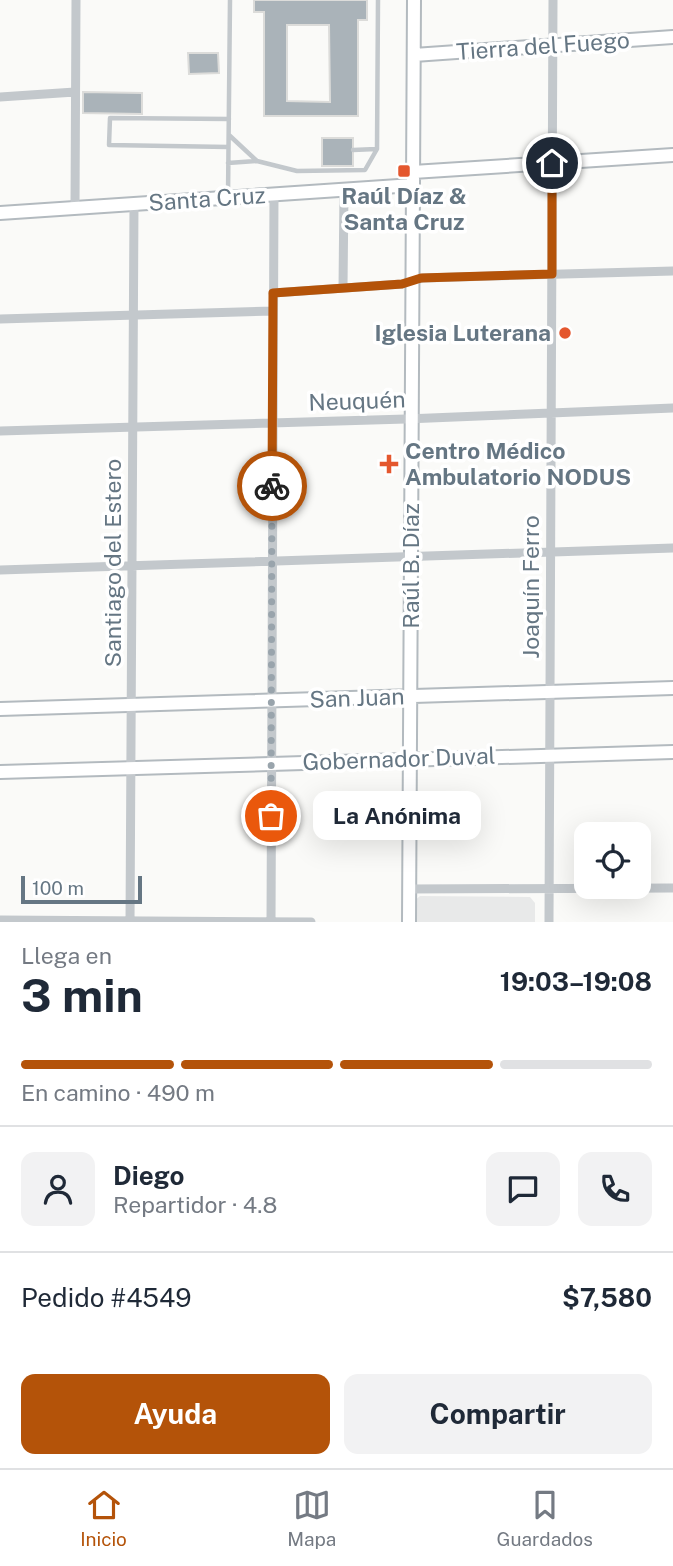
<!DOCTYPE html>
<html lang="es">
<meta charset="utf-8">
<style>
body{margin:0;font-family:"Public Sans",sans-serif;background:#f2f2f3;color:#1f2937;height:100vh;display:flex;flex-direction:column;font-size:26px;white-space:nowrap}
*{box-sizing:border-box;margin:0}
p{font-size:23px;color:#747a83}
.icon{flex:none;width:38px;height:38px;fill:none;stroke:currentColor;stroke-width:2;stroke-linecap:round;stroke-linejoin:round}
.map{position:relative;height:922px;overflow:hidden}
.drawer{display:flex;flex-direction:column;background:#fff;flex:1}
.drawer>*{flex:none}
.buttons{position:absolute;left:574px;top:822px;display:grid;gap:14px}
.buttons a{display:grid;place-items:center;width:77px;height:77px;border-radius:14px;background:#fff;box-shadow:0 7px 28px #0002;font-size:35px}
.scale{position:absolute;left:21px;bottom:18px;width:121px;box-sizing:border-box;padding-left:7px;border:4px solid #657683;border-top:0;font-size:19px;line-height:24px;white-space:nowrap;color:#657683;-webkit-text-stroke:5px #fff;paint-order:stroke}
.pin{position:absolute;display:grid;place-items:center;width:60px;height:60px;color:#fff;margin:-30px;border:4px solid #fff;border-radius:50%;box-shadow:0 2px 7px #0007}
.courier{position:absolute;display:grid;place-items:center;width:70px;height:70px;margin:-35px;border:5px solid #b45309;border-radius:50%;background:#fff;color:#222;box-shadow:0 2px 9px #0007}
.bubble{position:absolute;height:49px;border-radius:14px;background:#fff;box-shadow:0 7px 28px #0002;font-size:23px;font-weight:700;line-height:49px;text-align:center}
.headline em{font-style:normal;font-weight:700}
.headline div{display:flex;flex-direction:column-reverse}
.headline{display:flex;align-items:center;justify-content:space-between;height:119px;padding:0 21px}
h1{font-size:46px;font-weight:700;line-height:52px}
.bar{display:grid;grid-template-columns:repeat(4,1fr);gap:10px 7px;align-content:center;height:84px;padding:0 21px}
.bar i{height:9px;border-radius:5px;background:#e0e1e3}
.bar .on{background:#b45309}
.bar p{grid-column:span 4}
.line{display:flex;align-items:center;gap:18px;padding:0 21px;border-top:2px solid #e0e1e3}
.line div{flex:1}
.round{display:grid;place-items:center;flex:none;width:74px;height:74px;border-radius:14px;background:#f2f2f3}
.primary-button{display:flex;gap:14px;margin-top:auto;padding:14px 21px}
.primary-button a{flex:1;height:80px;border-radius:14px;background:#b45309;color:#fff;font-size:28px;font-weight:700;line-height:80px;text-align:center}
.primary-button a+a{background:#f2f2f3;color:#1f2937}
.tab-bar{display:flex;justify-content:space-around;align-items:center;height:98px;border-top:2px solid #e0e1e3;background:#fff;font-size:19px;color:#747a83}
.tab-bar a{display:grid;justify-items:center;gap:4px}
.tab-bar .on{color:#b45309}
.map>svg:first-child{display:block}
</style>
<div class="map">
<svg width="673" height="922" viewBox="0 0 673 922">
<rect width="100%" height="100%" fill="#fafaf8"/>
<path fill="#e8e9e9" d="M420 896 530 897 535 903V922H413V902Z"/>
<path fill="#aab3b9" stroke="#dcdcda" stroke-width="2" fill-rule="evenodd" d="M254 0H367V20H358V116H264V12H254ZM287 25H329L330 102 287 101Z
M188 53H218L219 73 189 74Z
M83 92 142 93V114L83 113Z
M322 138H353V166H322Z"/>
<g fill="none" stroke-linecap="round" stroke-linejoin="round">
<defs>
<path id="secondary" d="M414 55 673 37
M413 172 673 155
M0 213 413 185
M0 709 673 688
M0 772 673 752
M409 922 414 0"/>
</defs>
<use href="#secondary" stroke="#b3babf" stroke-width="16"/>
<path stroke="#c3c8cc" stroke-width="4.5" d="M229 135 257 161 297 171 365 170 377 149 378 0
M228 147 109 145 110 118 229 119
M353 150 376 149
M228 163 257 161
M228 197 230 0"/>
<path stroke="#c3c8cc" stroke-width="9" d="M0 97 75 92
M75 208 76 0
M343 288 344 190
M273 293 402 284 423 278 673 271
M0 319 273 311
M0 431 406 419 673 408
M0 570 673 548
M409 889 673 888
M0 920 311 922
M130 922 134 204
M271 922 274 194
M549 922 553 0"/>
<use href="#secondary" stroke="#fff" stroke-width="12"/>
</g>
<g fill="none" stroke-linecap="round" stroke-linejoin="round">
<path stroke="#99a4ac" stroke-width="7" stroke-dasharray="0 12.6" d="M271 816 272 486"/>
<path stroke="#b45309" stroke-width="9" d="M272 486 273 293 402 284 421 278 552 274V163"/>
</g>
<g fill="#e4572e" stroke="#fff" stroke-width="2.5">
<rect x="397" y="164" width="14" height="14" rx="3.5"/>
<circle cx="565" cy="333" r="7"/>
<path d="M385.5 453.5h7v7h7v7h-7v7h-7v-7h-7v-7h7z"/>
</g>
<g text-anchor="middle" stroke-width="7" stroke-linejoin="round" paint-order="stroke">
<g font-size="23" fill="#657683" stroke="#fff">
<text transform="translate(543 46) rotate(-4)" y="8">Tierra del Fuego</text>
<text transform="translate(207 199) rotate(-4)" y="8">Santa Cruz</text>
<text transform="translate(357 401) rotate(-2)" y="8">Neuquén</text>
<text transform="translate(113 563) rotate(-90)" y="8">Santiago del Estero</text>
<text transform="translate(411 566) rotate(-90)" y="8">Raúl B. Díaz</text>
<text transform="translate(531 587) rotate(-90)" y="8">Joaquín Ferro</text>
<text transform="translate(357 698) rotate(-2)" y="8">San Juan</text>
<text transform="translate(399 759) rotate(-2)" y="8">Gobernador Duval</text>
</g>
<g font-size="23" font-weight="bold" fill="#657683" stroke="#fff">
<text x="404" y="204">Raúl Díaz &amp;<tspan x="404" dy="26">Santa Cruz</tspan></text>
<text x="551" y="341" text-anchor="end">Iglesia Luterana</text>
<text x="405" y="459" text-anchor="start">Centro Médico<tspan x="405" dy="26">Ambulatorio NODUS</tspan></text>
</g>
</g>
</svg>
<div class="buttons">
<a><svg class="icon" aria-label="locate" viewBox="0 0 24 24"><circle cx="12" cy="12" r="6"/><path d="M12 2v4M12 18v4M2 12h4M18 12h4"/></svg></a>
</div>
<div class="scale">100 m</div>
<div class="pin" style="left:271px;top:816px;background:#ea580c"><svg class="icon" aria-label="bag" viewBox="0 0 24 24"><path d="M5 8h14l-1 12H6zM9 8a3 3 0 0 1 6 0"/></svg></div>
<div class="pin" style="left:552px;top:163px;background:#1f2937"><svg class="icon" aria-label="home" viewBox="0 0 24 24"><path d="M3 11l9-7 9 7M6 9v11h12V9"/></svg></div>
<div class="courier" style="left:272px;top:486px"><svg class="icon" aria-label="bike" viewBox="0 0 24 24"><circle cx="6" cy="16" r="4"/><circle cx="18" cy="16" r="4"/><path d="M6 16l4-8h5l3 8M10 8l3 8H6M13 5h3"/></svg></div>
<div class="bubble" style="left:313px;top:791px;width:168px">La Anónima</div>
</div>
<section class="drawer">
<div class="headline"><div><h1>3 min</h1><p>Llega en</p></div><em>19:03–19:08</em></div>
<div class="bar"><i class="on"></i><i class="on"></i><i class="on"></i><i></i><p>En camino · 490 m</p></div>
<div class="line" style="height:126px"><a class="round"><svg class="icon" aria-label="person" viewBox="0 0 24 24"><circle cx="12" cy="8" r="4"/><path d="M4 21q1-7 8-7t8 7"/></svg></a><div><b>Diego</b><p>Repartidor · 4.8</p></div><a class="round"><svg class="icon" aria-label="chat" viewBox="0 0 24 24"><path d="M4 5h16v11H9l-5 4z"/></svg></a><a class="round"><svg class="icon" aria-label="phone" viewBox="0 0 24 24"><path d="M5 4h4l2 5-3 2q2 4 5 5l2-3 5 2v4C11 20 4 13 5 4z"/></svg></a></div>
<div class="line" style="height:91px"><div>Pedido #4549</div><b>$7,580</b></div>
<div class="primary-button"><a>Ayuda</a><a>Compartir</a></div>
</section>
<nav class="tab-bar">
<a class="on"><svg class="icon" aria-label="home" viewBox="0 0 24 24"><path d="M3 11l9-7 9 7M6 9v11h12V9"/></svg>Inicio</a>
<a><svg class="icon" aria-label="map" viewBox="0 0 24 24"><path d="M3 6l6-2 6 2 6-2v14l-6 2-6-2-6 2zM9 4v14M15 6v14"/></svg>Mapa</a>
<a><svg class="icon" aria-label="saved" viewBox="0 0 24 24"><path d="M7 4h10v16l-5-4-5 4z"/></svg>Guardados</a>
</nav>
